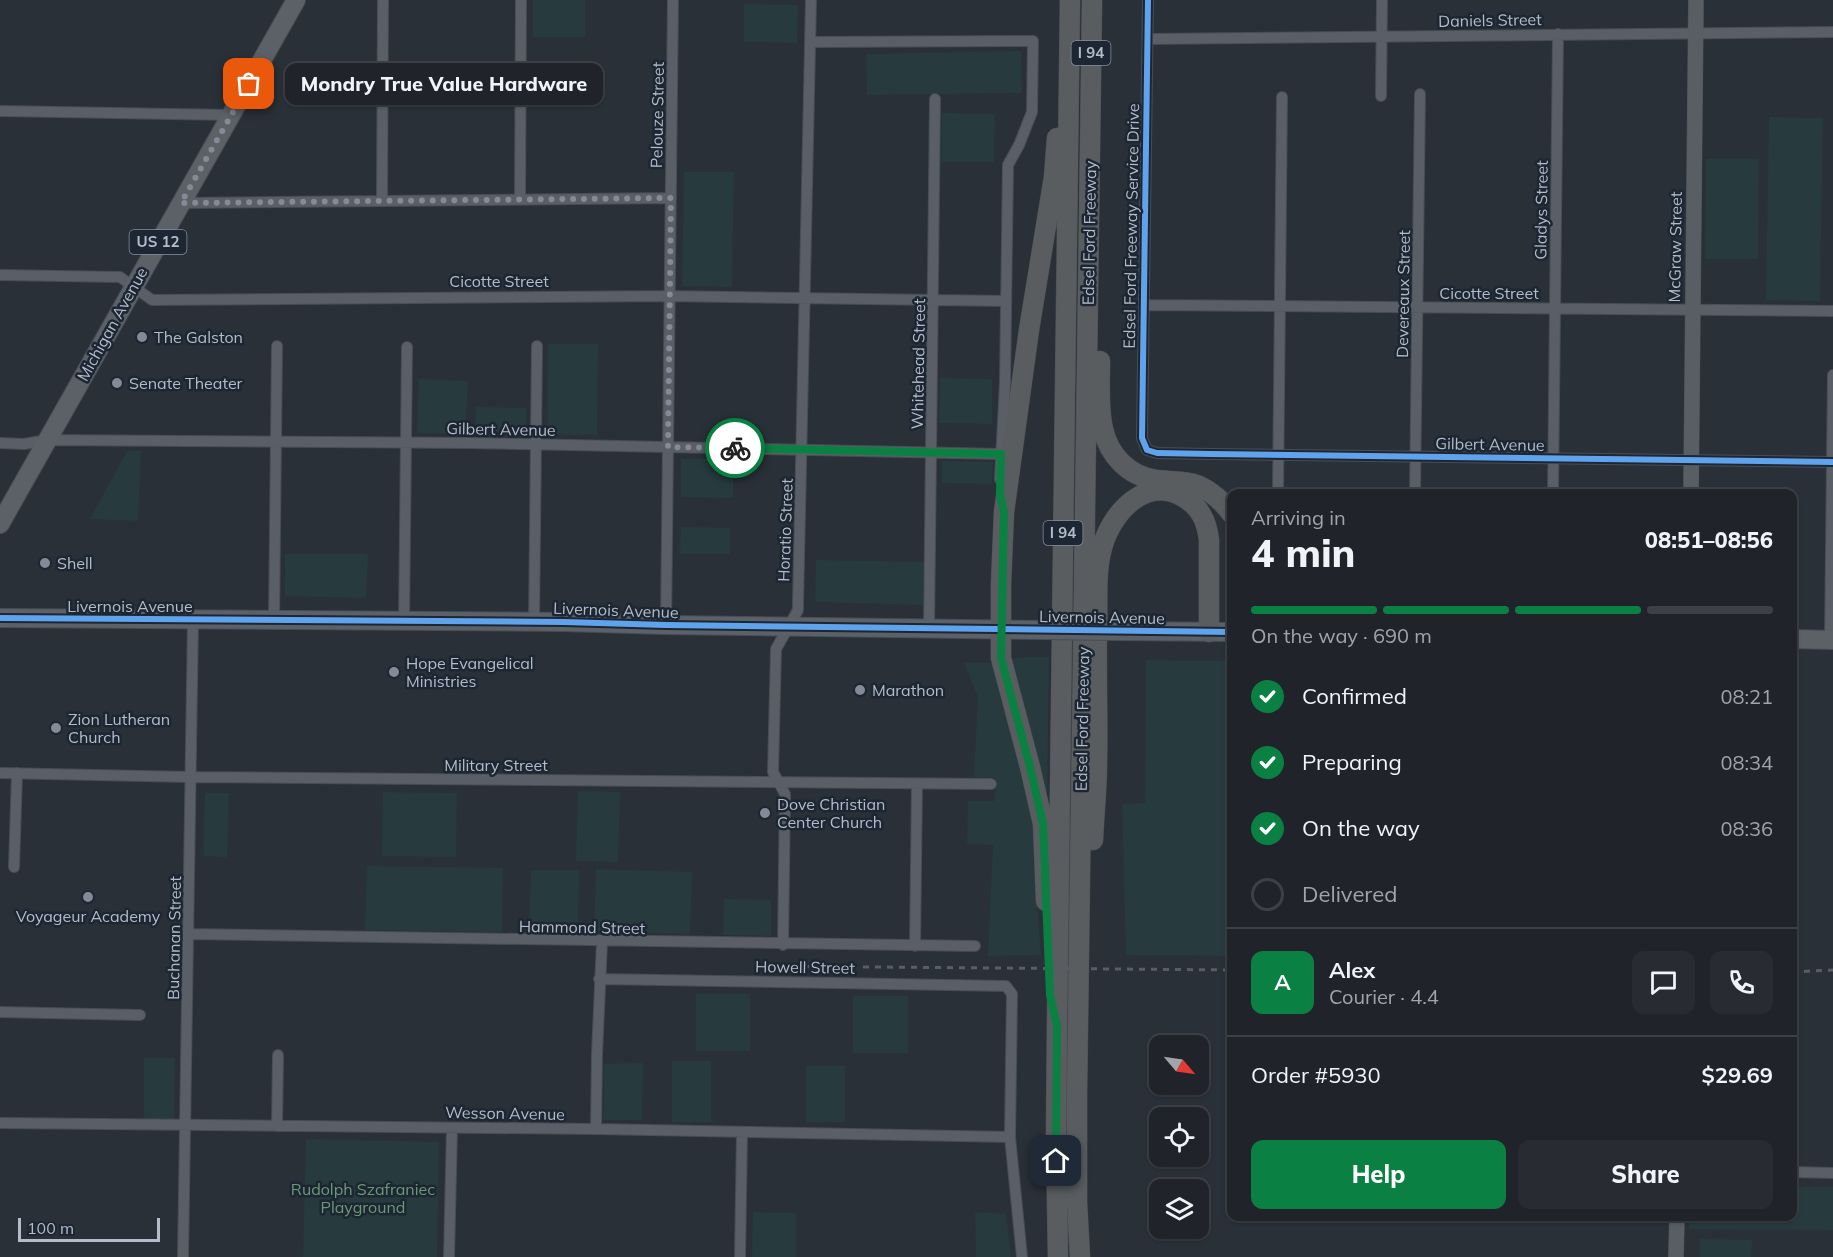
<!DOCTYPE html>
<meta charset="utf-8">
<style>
body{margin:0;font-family:Mulish,sans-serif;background:#282c32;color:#f1f3f6;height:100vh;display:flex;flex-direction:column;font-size:22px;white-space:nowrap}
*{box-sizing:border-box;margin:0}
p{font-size:20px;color:#a2a4a8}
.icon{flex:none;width:33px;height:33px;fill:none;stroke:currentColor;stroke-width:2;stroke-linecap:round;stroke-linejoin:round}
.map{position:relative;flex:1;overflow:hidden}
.drawer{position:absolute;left:1227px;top:489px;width:570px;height:732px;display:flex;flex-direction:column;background:#20242a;border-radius:12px;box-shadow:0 2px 4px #0004,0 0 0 2px #3d4147}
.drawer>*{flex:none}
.needle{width:39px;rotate:119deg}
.fabs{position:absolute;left:1149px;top:1035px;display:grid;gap:12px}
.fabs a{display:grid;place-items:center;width:60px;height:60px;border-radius:12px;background:#20242a;box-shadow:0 2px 4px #0004,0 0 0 2px #3d4147;font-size:30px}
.scale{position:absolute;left:18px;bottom:15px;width:142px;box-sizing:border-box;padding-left:6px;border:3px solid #b4bcc9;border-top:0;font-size:16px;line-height:21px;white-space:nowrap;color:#b4bcc9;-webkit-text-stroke:4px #1d2633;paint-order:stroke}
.pin{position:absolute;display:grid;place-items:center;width:51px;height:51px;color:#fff;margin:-26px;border-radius:12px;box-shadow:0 3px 9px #0006}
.courier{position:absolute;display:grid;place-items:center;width:60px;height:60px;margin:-30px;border:4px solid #0b8043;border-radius:50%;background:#fff;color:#222;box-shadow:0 2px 8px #0007}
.bubble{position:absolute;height:42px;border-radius:12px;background:#20242a;box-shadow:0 2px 4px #0004,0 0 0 2px #3d4147;font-size:20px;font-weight:800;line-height:42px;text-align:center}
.head em{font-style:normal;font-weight:800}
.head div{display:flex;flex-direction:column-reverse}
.head{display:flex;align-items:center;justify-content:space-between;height:102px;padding:0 24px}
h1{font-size:39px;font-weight:800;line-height:45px}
.bar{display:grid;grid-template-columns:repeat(4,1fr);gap:9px 6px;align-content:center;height:72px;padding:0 24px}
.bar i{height:8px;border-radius:4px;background:#3d4147}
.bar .current{background:#0b8043}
.bar p{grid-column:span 4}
.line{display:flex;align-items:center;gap:15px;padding:0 24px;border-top:2px solid #3d4147}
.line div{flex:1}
.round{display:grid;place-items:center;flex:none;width:63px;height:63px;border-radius:12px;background:#282c32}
ol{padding:0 24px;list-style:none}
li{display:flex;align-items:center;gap:18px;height:66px}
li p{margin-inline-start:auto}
li .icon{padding:6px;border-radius:50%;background:#0b8043;color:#fff;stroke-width:4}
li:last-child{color:#a2a4a8}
li i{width:33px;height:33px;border:3px solid #3d4147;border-radius:50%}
.primary-button{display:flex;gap:12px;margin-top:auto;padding:12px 24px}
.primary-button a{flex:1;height:69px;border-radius:12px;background:#0b8043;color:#fff;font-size:24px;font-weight:800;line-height:69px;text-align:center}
.primary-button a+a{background:#282c32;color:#f1f3f6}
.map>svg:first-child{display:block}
</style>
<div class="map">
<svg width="1833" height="1257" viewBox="0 0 1833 1257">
<rect width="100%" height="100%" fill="#2a3038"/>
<path fill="#273a3e" d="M533 0H585V37H533Z
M744 4 798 5 797 43 744 42Z
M1021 51 1022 93 867 95 866 54Z
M942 113 995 114 994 162H942Z
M1769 117 1823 118 1820 301 1766 300Z
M1706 159H1759L1758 259H1705Z
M684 172H734L732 287 682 286Z
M548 344H598L597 435 547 434Z
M940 378 992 379V424L939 423Z
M419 379 468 381 465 434 417 433Z
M476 407 526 408V436L475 435Z
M127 451H141L138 521 90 519Z
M681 459H733V498L681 497Z
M942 461 993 462 992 484 942 483Z
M681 527 730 528V554H680Z
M285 554H368L366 598 285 596Z
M816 560 924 562 923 605 815 602Z
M1027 657H1049L1047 808 1011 659Z
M1146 660 1231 661V956L1126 955 1122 804 1145 803Z
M964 663H990L994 669 1002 704 1029 788 1037 855H1033L1041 955 988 956 993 845 967 844 968 801H994L996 778 974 777 978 697Z
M578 791 620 792 618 862 576 861Z
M383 792 457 793 456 857 382 856Z
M205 793H229L227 857 203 856Z
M367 866 503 868 502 932 365 930Z
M596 869 692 872 690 934 594 931Z
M531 870H579L578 933 529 932Z
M724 899 771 900V936L723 935Z
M696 994H750V1051H696Z
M853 996H908V1053H853Z
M144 1058H175L174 1121 144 1120Z
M672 1061H711V1122H672Z
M643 1063 642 1120H604V1064Z
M806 1066H845V1122H806Z
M306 1139 439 1142 437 1257H303Z
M1793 1187H1833V1230L1689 1229V1217L1792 1216Z
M753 1212 796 1213V1257H752Z
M975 1212 1006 1214 1011 1257H976Z
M1700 1239 1752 1240 1751 1257H1700Z"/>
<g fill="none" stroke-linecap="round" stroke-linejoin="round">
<defs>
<path id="street" d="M1148 0 1142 438 1147 450 1157 453 1211 454 1833 462
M1148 39 1833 32
M811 42 1033 41 1032 112 1019 145 1008 165 1005 383 1000 479
M1381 96 1382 0
M0 111 231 115
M520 199 521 0
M382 201 383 0
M181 203 671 198
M0 275 120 277 152 300 669 296 1006 301
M1144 305 1833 311
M0 443 24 444 47 440 470 443 1001 454
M1278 494 1282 97
M1415 494 1420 94
M1553 494 1558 34
M274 621 277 346
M404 622 407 347
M534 622 537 346
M666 625 673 0
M929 629 935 99
M1830 640 1833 375
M0 773 190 777 991 784
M14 867 17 773
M189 934 975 946
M783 945 785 794 773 772 776 649 798 610V604L811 0
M915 946 917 784
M599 979 1006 986 1012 994 1010 1137 1022 1257
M0 1012 140 1015
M0 1123 596 1129 1010 1137
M277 1126 278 1055
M596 1129 597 1054 602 942
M1792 1172 1833 1173
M183 1257 193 620
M449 1257 452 1128
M740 1257 742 1132"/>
<path id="secondary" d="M1691 494 1696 0
M1676 1257 1677 1216"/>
<path id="primary" d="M0 524 296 0
M0 618 564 622 666 625 1044 630
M1118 631 1232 632
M1792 639 1833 640"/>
<path id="highway" d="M1100 361C1100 383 1098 408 1103 429 1109 456 1129 476 1156 480 1170 482 1184 480 1197 485 1211 491 1223 502 1232 514
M1093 840C1094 814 1097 788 1097 762 1098 718 1096 674 1097 630 1098 603 1095 573 1102 548 1111 513 1147 473 1185 498 1201 508 1207 522 1209 540V632
M1046 901 1043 824 1030 767 1001 658V584L1004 512 1029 330 1054 177 1057 138
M1058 1257 1056 1140 1057 1026 1070 0
M1080 1257 1077 1202V1094L1092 0"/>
</defs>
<use href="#street" stroke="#484c53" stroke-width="12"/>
<use href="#secondary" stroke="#484c53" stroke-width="16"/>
<use href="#primary" stroke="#484c55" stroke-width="20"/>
<use href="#highway" stroke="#474c53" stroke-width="21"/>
<use href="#street" stroke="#5a5e66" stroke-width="10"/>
<use href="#secondary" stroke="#595d64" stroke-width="15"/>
<use href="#primary" stroke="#5c6168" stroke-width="18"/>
<use href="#highway" stroke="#5a5d60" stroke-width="20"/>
<path stroke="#595d64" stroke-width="3" stroke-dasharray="6 6" stroke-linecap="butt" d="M755 966 1232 970
M1792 972 1833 970"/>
<defs>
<path id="primary-bridge" d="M1044 630 1118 631"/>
</defs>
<use href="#primary-bridge" stroke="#484c55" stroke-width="20" stroke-linecap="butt"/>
<use href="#primary-bridge" stroke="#5c6168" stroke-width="18"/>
<defs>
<path id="cycleway" d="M1148 0 1142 438 1147 450 1157 453 1211 454 1833 462
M0 618 564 622 666 625 1232 632"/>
</defs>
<use href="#cycleway" stroke="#1d2633" stroke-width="10"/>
<use href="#cycleway" stroke="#60a3ed" stroke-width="6"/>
</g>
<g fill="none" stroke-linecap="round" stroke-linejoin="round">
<path stroke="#848b96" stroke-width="6" stroke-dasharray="0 10.8" d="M249 84 181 203 671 198 668 447 735 448"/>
<path stroke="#0b8043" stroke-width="8" d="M735 448 1001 454 1000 495 1004 512 1001 658 1030 767 1043 824 1050 995 1057 1026 1056 1161"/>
</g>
<g fill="#848b96" stroke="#1d2633" stroke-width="2">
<circle cx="142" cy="337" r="6"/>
<circle cx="117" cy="383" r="6"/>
<circle cx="45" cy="563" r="6"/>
<circle cx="394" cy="672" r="6"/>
<circle cx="860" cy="690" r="6"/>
<circle cx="56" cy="728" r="6"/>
<circle cx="765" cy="813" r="6"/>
<circle cx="88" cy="897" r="6"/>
</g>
<g text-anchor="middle" stroke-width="5" stroke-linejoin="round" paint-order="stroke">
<g fill="#1d2633" stroke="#878f9c" stroke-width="1.5">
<rect x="1071.5" y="41" width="39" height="24" rx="4.5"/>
<rect x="129.5" y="230" width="57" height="24" rx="4.5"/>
<rect x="1043.5" y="521" width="39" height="24" rx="4.5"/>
</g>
<g font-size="15" font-weight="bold" fill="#b4bcc9">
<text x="1091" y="58">I 94</text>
<text x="158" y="247">US 12</text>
<text x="1063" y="538">I 94</text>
</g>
<g font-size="16" fill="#b4bcc9" stroke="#1d2633">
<text transform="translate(1490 20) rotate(-1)" y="6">Daniels Street</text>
<text transform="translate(657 115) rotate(-89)" y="6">Pelouze Street</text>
<text transform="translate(1541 210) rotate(-89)" y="6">Gladys Street</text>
<text transform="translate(1131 226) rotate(-89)" y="6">Edsel Ford Freeway Service Drive</text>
<text transform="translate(1089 233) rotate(-89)" y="6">Edsel Ford Freeway</text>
<text transform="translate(1675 247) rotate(-89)" y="6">McGraw Street</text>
<text x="499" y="287">Cicotte Street</text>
<text x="1489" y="299">Cicotte Street</text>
<text transform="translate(1403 294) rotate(-89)" y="6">Devereaux Street</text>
<text transform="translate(112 324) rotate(-61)" y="6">Michigan Avenue</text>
<text transform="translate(918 364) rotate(-89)" y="6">Whitehead Street</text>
<text transform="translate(501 429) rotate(1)" y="6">Gilbert Avenue</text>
<text transform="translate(1490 444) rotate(1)" y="6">Gilbert Avenue</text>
<text transform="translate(785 530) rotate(-88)" y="6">Horatio Street</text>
<text x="130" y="612">Livernois Avenue</text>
<text transform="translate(616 610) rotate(2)" y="6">Livernois Avenue</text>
<text transform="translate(1102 617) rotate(1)" y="6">Livernois Avenue</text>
<text transform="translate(1082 719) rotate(-89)" y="6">Edsel Ford Freeway</text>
<text x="496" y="771">Military Street</text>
<text transform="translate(582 927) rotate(1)" y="6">Hammond Street</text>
<text transform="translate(174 938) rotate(-89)" y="6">Buchanan Street</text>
<text transform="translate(805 967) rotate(1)" y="6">Howell Street</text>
<text transform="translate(505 1113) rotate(1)" y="6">Wesson Avenue</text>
</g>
<g font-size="16" fill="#b4bcc9" stroke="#1d2633" text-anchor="start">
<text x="154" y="343">The Galston</text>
<text x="129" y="389">Senate Theater</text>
<text x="57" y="569">Shell</text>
<text x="406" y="669">Hope Evangelical<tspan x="406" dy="18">Ministries</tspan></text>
<text x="872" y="696">Marathon</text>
<text x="68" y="725">Zion Lutheran<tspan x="68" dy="18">Church</tspan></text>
<text x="777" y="810">Dove Christian<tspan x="777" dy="18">Center Church</tspan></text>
<text x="88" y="922" text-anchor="middle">Voyageur Academy</text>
</g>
<g font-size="16" fill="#6b9a76" stroke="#1d2633">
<text x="363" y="1195">Rudolph Szafraniec<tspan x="363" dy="18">Playground</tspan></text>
</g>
</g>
</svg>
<div class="fabs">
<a><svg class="needle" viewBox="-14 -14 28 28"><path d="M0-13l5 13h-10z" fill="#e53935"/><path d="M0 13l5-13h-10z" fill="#a2a4a8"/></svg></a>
<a><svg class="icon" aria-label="locate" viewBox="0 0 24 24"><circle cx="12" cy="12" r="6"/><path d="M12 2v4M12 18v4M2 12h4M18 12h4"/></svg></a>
<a><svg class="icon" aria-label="layers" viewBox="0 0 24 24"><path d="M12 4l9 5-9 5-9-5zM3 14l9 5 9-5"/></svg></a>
</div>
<div class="scale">100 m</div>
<div class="pin" style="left:249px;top:84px;background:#ea580c"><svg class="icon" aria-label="bag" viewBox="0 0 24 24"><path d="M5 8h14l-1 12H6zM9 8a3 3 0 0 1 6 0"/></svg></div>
<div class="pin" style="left:1056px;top:1161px;background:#1f2937"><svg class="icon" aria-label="home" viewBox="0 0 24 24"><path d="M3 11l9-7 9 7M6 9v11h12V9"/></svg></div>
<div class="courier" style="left:735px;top:448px"><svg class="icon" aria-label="bike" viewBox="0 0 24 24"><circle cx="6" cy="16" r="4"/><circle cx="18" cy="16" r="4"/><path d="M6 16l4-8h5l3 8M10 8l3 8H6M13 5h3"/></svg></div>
<div class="bubble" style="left:285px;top:63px;width:318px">Mondry True Value Hardware</div>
<section class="drawer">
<div class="head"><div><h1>4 min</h1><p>Arriving in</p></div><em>08:51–08:56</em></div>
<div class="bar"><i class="current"></i><i class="current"></i><i class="current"></i><i></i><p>On the way · 690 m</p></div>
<ol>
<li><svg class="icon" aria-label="check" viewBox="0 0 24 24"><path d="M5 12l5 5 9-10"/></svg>Confirmed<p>08:21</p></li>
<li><svg class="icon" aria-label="check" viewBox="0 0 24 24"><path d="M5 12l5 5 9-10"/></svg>Preparing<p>08:34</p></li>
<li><svg class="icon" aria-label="check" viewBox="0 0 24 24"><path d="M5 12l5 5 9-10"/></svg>On the way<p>08:36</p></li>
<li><i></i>Delivered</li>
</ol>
<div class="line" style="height:108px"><b class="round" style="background:#0b8043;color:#fff">A</b><div><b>Alex</b><p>Courier · 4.4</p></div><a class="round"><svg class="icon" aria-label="chat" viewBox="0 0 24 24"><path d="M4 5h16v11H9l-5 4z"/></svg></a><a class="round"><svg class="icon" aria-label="phone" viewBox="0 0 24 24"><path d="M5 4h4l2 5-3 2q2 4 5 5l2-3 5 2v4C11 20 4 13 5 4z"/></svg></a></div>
<div class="line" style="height:78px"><div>Order #5930</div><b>$29.69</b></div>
<div class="primary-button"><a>Help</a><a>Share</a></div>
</section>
</div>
